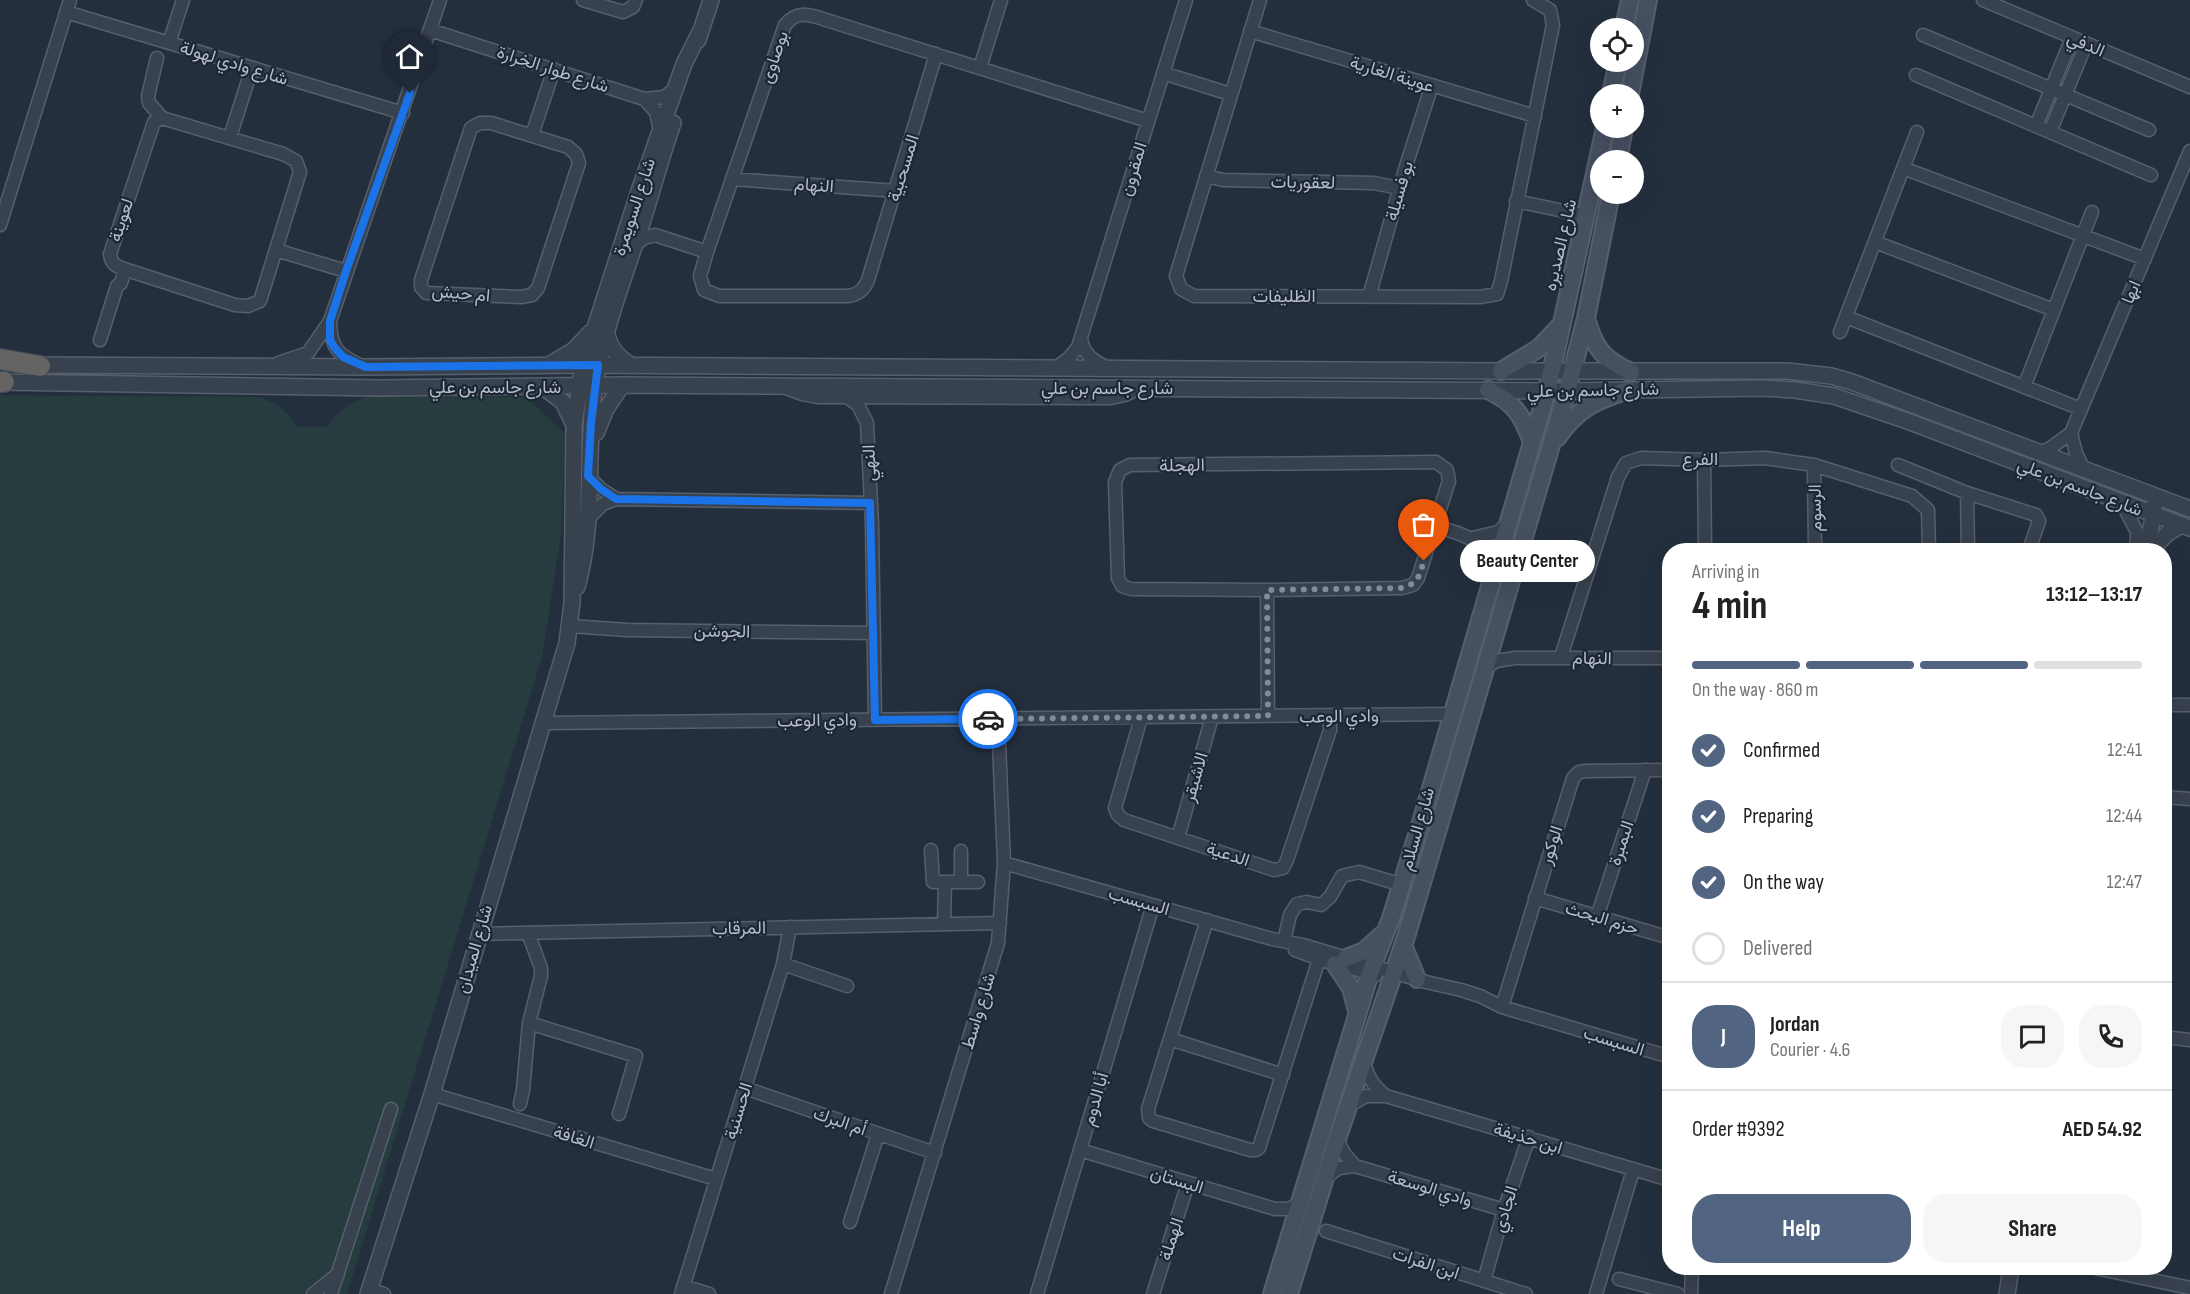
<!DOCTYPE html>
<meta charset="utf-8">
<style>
body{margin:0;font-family:"Sofia Sans Condensed",Vazirmatn,sans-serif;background:#f6f6f6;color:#222;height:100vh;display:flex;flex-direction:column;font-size:22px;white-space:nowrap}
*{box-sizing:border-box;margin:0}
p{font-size:20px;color:#767676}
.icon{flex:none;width:33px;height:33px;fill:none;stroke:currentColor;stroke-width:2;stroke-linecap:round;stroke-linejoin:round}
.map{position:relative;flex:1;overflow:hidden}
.drawer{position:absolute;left:1662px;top:543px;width:510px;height:732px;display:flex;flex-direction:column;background:#fff;border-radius:24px;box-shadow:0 6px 24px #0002}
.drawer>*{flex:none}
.tools{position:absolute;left:1590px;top:18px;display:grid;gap:12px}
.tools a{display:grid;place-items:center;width:54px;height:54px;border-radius:50%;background:#fff;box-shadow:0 6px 24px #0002;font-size:30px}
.pin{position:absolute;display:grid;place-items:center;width:51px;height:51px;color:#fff;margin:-62px -26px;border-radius:50% 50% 50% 0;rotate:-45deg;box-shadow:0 0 6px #0007}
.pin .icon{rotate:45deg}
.courier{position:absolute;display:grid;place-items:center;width:60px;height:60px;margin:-30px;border:4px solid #1a73e8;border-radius:50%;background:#fff;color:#222;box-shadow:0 2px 8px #0007}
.bubble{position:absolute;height:42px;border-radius:21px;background:#fff;box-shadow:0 6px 24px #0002;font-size:20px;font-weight:700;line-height:42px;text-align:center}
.summary em{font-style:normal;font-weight:700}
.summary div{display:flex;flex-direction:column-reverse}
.summary{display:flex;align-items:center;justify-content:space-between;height:102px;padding:0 30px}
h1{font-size:39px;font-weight:700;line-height:45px}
.bar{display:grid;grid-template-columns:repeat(4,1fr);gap:9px 6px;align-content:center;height:72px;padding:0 30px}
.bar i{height:8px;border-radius:4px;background:#e0e0e0}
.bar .active{background:#516482}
.bar p{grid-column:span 4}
.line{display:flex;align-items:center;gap:15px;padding:0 30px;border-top:2px solid #e0e0e0}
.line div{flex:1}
.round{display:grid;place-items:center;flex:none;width:63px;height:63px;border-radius:24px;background:#f6f6f6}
ol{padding:0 30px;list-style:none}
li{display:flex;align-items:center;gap:18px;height:66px}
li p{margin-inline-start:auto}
li .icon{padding:6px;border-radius:50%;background:#516482;color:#fff;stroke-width:4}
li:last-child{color:#767676}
li i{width:33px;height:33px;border:3px solid #e0e0e0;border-radius:50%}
.button{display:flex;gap:12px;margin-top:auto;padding:12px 30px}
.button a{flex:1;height:69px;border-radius:24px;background:#516482;color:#fff;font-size:24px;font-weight:700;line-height:69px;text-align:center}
.button a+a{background:#f6f6f6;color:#222}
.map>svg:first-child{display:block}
</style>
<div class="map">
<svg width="2190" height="1294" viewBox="0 0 2190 1294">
<rect width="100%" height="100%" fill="#242f3e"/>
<path fill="#263c3f" d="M0 395 258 397C276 402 287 410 296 427H328C337 410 350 404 367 396L527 397 565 434 562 528 542 657 347 1294H0Z"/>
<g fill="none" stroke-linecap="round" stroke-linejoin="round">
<defs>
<path id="minor" d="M583 0 623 12 633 7 636 0
M1260 0 1176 276 1181 289 1194 296 1480 297 1497 294 1501 281 1553 25 1550 10 1533 0
M1983 0 2190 87
M66 12 403 113
M430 30 644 99 664 97 675 89
M1250 31 1535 116
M1923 35 2149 130
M169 43 183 0
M936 54 868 280C864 290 858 295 848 296H719L704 290 700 276 707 252 785 25C796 11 808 14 823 19L1148 121
M157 58 148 96 149 103 162 118
M980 68 1001 0
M1163 73 1230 94
M1916 75 2151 175
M644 99 656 112 660 130
M162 118 283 154 296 161 300 172 260 301 248 306 235 305 121 268C114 265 111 262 110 254L154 122Z
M480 123H491L568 147 576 154 579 163 538 288 532 295 521 297 426 293 421 287V280L471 128Z
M2036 126 2072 38
M2050 132 2086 44
M532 135 554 69
M230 137 252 68
M1903 168 2145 259
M1206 176 1223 180 1374 183 1399 188
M732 179 896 191
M1516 201 1587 216
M0 225 70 0
M1875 242 2054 310
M635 245 644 238 655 235 707 252
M276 250 346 271
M1369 297 1406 166 1432 85
M1846 317 2081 409
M330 322C331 349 338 355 362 366
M1840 332 1917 132
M1081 338C1083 355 1094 361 1108 368
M100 340 117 286 121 283 125 270
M278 363 308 353 330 321 440 0
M1056 368 1069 358 1078 347 1186 0
M2024 387 2092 212
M786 388 802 394 818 397 1111 398 1125 395 1137 389
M847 397 858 405 867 423 872 524 875 720
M2071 433 2076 453 2083 468
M2039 452 2049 449 2071 433 2190 151
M1704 460 1705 550
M1436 462 1447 470 1449 481 1418 578 1413 585 1402 588 1267 590 1131 589 1122 586 1118 578 1115 482 1120 470 1130 465Z
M1814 465 1815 550
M1898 465 1967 493 2036 515 2039 521 2029 550
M588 476 601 489 616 499
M1967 493 1968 550
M2122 503 2137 532 2136 550
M589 518 603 504 616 499 870 503
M1435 526C1466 536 1483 537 1494 571
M1472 538 1498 532 1508 523
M1267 590 1268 716
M571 626 627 630 874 633
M1561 657 1618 477 1626 463 1641 458 1704 460 1765 458 1814 465 1912 496 1928 510 1929 550
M1485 669 1496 661 1515 658H1670
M2164 705H2190
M1141 718 1115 808 1118 815 1124 820 1274 870 1283 868 1287 860 1330 730V722L1326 716
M542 723 1452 714
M2164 797 2190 799
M1178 838 1212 717
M931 850 933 882H945L944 924
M961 851V882
M1004 863 1272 939 1303 945 1426 982 1461 990 1480 996 1502 1007 1670 1057
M945 882H978
M1535 898 1670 938
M1597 917 1645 770
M1207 920 1148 1109 1149 1118 1153 1121 1250 1150H1256L1259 1148 1319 959
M478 934 1000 923
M1284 941 1290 915 1297 904 1307 902 1321 905 1330 897 1342 876 1359 872 1402 885
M1295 950 1319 959 1376 975
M783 964 847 986
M1502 1007 1573 778 1579 772 1586 771 1670 770
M529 1023 636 1056 619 1114
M2164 1037 2190 1040
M1170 1039 1283 1075
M1364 1060C1366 1076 1374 1087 1386 1096
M745 1088 935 1153
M432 1094 716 1179
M520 1104 523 1090 529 1023 541 976V968L528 933
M1350 1105 1366 1096H1386L1670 1180
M1337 1139 1344 1153 1355 1166
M1080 1150 1275 1209H1288L1300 1204
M1325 1178 1339 1168 1355 1166 1504 1210
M850 1222 878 1134
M1326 1231 1526 1294
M2095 1268 2190 1288
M1619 1279 1678 1294
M1484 1281 1504 1210 1529 1137
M683 1286 709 1294
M369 1289 384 1294
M313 1294 338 1274
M331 1294 391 1109
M681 1294 783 964 790 927
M891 1294 998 943 1004 863 998 719
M1037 1294 1153 905
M1153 1294 1188 1183
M1596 1294 1633 1170
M1691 1294 1692 1268"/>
<path id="tertiary" d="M698 40 711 0
M606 329C608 346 617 358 633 366
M30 365 366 367 583 365 1501 371H1787L1831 376 1852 382 2190 509
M549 365 574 350 591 332
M0 382 379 388 622 385 1567 391 1762 388 1795 390 1834 396 1910 422 2190 528
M543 387 563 402 574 425
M596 433 606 409 622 385
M2146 550 2154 514V505
M2151 550 2168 533 2181 525
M577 587C596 520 585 452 595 384 603 334 619 292 635 244 649 204 659 163 673 123
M368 1294 432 1094 567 643 572 603 574 425 583 365 640 188 684 64 700 32
M2007 1294 2011 1268"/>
<path id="secondary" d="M1624 28 1630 0
M1611 94 1618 62
M1630 94 1648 0
M1618 160 1624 128
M1586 318C1594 347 1602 359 1631 372
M1501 371 1539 348 1561 325
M1488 390C1515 403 1522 415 1532 442
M1557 438C1578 408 1595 401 1628 390
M1403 945 1417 979
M1346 958 1364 951 1382 935
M1335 964 1351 988 1357 1011
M1272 1294 1370 973 1391 918 1422 819 1547 391 1605 128
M1289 1294 1337 1139 1406 937 1567 391 1586 318 1611 194"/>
<path id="trunk" d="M0 359 40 366
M0 382H4"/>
</defs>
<use href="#minor" stroke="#565f6c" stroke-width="15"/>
<use href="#tertiary" stroke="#565f6c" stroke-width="18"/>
<use href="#secondary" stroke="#565f6c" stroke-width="20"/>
<use href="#trunk" stroke="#434c59" stroke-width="22"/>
<use href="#minor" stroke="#38414e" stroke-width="12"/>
<use href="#tertiary" stroke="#38414e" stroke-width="15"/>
<use href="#secondary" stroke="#465061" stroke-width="16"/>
<use href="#trunk" stroke="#656462" stroke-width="20"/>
</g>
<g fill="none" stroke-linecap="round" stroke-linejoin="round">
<path stroke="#828b98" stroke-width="6" stroke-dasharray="0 10.8" d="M988 719 1268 716 1267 590 1402 588C1419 583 1419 576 1424 561"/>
<path stroke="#1a73e8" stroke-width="8" d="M410 93 346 271 330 321V340L334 347 343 357 366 367 598 365 591 423 588 476 601 489 616 499 870 503 875 720 988 719"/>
</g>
<g text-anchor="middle" stroke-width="4.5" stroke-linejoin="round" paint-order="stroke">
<g font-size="18" fill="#b4bcc9" stroke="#1d2633">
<text transform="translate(2086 44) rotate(23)" y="6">الدفي</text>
<text transform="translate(774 57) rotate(-71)" y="6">بوصاوى</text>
<text transform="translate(234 63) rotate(17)" y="6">شارع وادي لهولة</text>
<text transform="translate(553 69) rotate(18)" y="6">شارع طوار الخرارة</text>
<text transform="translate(1392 74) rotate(17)" y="6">عوينة الغارية</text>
<text transform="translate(903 168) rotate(-73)" y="6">المسحبية</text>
<text transform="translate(1133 169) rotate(-73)" y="6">المقرون</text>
<text transform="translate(1303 182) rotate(1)" y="6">لعقوريات</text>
<text transform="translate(814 185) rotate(4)" y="6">النهام</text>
<text transform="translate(1399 191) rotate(-74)" y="6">بو فسيلة</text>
<text transform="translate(634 207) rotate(-72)" y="6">شارع السويمرة</text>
<text transform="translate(121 220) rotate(-72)" y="6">لعوينة</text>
<text transform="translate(1560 245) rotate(-77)" y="6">شارع الصديره</text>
<text transform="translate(2131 292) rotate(-67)" y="6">ابها</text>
<text transform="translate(461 293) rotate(5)" y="6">ام حيش</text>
<text x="1284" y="302">الظليفات</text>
<text x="495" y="393">شارع جاسم بن علي</text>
<text x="1107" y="394">شارع جاسم بن علي</text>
<text transform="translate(1593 390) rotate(-1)" y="6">شارع جاسم بن علي</text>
<text x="1700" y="465">الفرع</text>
<text transform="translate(869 463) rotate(-92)" y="6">النهي</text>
<text transform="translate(1182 465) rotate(-1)" y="6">الهجلة</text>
<text transform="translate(2080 487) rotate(21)" y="6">شارع جاسم بن علي</text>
<text transform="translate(1815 508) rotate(-91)" y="6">الرسوم</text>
<text transform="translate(722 631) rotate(1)" y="6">الجوشن</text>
<text transform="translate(1592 658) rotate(1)" y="6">النهام</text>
<text transform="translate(1339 716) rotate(-1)" y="6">وادي الوعب</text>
<text transform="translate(817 720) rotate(-1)" y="6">وادي الوعب</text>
<text transform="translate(1195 777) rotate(-74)" y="6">الاشيقر</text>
<text transform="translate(1417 829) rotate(-74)" y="6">شارع السلام</text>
<text transform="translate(1621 843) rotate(-72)" y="6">البمبرة</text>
<text transform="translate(1551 845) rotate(-72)" y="6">الوكور</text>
<text transform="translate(1228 854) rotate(18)" y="6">الدعية</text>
<text transform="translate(1139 901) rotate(16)" y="6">السبسب</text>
<text transform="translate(1602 918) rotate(17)" y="6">حزم البحث</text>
<text transform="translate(739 928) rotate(-1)" y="6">المرقاب</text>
<text transform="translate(474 949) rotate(-74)" y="6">شارع الميدان</text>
<text transform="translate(978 1011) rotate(-73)" y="6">شارع واسط</text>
<text transform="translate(1614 1041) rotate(17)" y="6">السبسب</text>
<text transform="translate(1095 1099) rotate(-74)" y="6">أبا الدوم</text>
<text transform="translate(738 1111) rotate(-73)" y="6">الحسنية</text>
<text transform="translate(840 1121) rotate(19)" y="6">أم البرك</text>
<text transform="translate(574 1137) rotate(17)" y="6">الغافة</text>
<text transform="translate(1528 1138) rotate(17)" y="6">ابن حذيفة</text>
<text transform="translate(1177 1180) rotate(17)" y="6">البستان</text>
<text transform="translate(1430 1188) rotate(17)" y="6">وادي الوسعة</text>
<text transform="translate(1505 1209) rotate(-73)" y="6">الجادي</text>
<text transform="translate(1171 1239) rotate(-72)" y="6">الهملة</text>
<text transform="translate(1426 1263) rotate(18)" y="6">ابن الفرات</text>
</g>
</g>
</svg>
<div class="tools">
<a><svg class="icon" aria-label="locate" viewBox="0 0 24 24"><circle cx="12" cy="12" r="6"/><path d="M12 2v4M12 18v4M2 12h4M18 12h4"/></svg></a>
<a>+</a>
<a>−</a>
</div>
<div class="pin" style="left:1424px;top:561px;background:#ea580c"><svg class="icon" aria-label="bag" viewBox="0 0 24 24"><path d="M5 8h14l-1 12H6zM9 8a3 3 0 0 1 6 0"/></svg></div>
<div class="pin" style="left:410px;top:93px;background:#1f2937"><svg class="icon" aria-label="home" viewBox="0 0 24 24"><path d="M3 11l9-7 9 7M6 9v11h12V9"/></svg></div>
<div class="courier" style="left:988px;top:719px"><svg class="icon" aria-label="car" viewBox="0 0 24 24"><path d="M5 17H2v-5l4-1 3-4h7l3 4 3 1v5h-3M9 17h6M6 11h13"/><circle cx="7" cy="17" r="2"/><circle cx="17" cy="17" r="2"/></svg></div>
<div class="bubble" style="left:1460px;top:540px;width:135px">Beauty Center</div>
<section class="drawer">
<div class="summary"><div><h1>4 min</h1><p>Arriving in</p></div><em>13:12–13:17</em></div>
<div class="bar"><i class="active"></i><i class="active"></i><i class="active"></i><i></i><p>On the way · 860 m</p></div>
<ol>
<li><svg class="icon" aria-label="check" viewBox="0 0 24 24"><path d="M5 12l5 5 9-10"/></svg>Confirmed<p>12:41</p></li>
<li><svg class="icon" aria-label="check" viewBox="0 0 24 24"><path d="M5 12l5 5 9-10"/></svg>Preparing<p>12:44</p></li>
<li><svg class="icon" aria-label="check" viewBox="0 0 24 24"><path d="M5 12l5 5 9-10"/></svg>On the way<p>12:47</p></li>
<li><i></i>Delivered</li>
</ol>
<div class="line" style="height:108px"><b class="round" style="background:#516482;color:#fff">J</b><div><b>Jordan</b><p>Courier · 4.6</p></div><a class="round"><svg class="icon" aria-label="chat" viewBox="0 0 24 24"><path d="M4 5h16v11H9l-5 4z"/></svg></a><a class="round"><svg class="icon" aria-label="phone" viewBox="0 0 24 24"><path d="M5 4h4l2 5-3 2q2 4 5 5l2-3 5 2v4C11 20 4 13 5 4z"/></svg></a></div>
<div class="line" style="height:78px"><div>Order #9392</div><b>AED 54.92</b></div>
<div class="button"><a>Help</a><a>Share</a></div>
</section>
</div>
